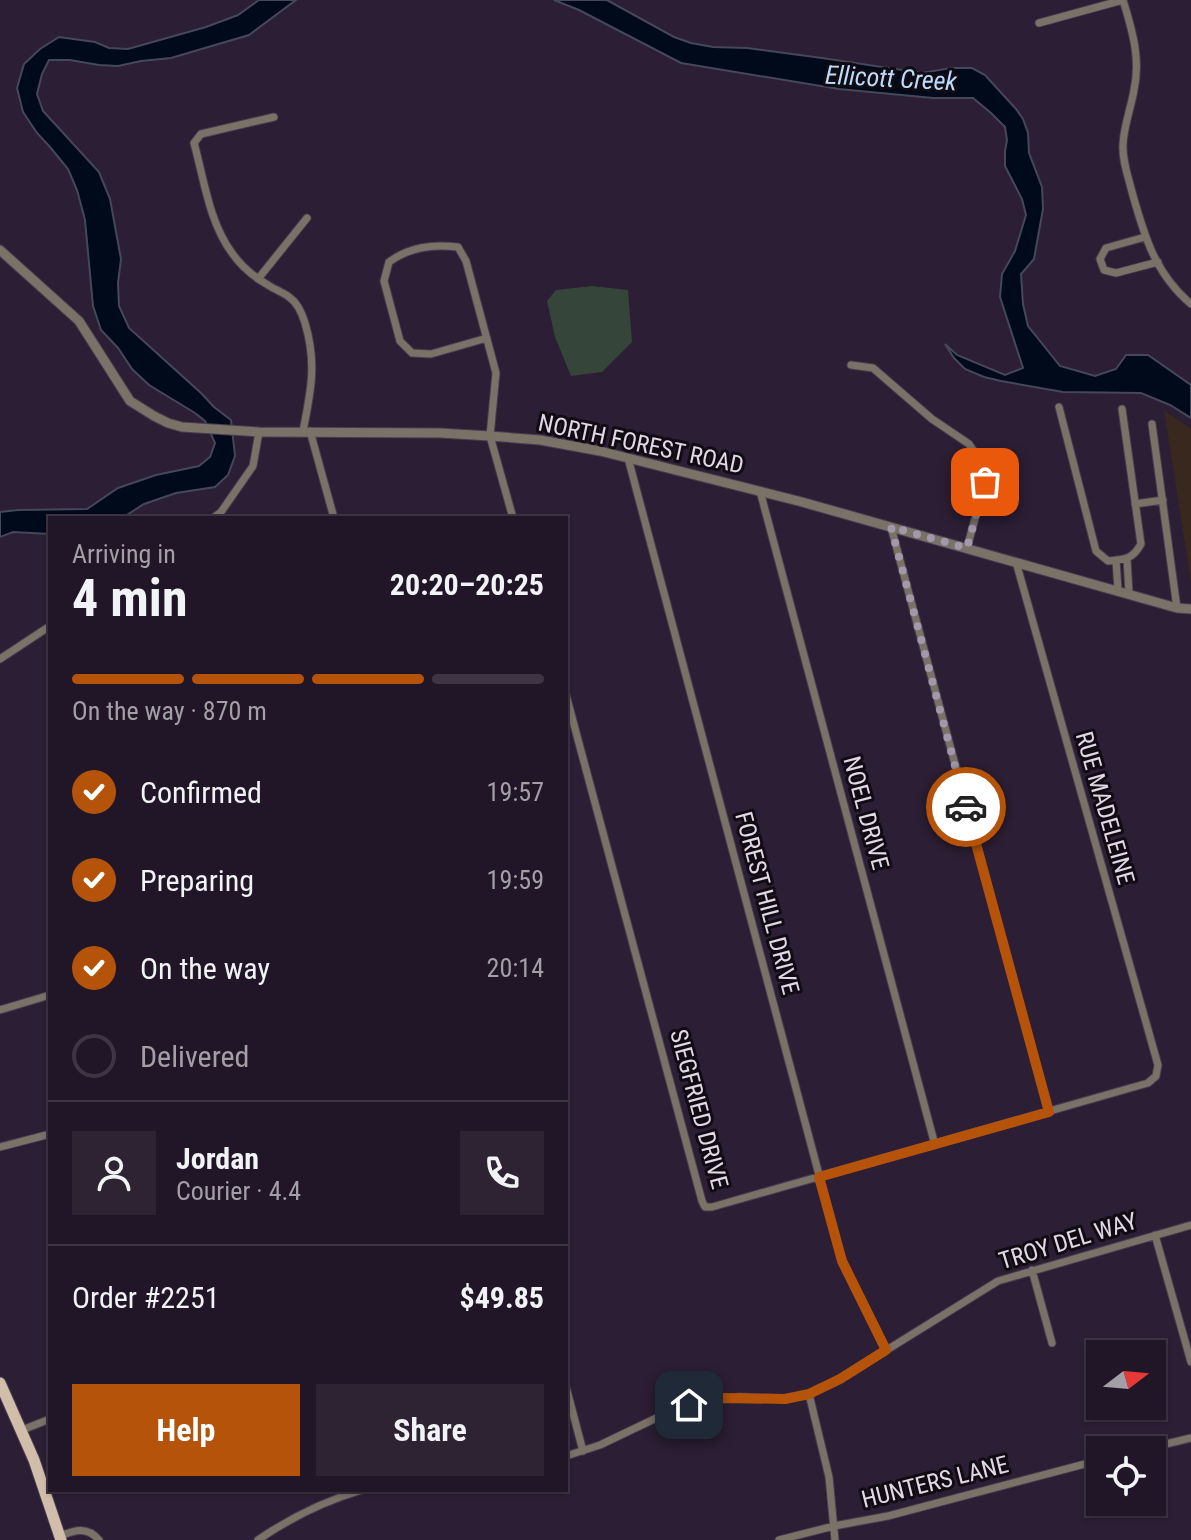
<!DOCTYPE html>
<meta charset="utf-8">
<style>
body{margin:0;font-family:"Roboto Condensed",sans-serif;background:#2d2333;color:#f1f3f6;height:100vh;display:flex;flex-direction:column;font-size:30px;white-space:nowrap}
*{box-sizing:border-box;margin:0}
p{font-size:26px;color:#a29fa7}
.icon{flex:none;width:44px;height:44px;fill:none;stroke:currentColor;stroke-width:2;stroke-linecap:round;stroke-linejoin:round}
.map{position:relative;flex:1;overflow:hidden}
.sheet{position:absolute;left:48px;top:516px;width:520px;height:976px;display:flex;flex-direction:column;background:#211627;border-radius:0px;box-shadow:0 2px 6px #0004,0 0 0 2px #3e3544}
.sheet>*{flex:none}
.needle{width:52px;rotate:74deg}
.controls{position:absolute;left:1086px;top:1340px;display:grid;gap:16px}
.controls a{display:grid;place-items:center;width:80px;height:80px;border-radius:0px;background:#211627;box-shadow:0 2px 6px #0004,0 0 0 2px #3e3544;font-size:40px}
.pin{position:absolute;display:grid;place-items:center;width:68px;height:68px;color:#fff;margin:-34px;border-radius:16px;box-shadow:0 4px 12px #0006}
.courier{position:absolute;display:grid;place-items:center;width:80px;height:80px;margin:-40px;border:6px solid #b45309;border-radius:50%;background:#fff;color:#222;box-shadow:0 2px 10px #0007}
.headline em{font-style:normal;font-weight:700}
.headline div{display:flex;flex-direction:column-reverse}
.headline{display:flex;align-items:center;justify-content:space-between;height:136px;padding:0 24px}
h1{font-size:52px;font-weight:700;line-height:60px}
.bar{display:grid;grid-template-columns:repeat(4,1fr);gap:12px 8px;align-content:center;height:96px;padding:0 24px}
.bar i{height:10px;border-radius:6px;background:#3e3544}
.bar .selected{background:#b45309}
.bar p{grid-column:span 4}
.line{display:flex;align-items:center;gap:20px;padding:0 24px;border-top:2px solid #3e3544}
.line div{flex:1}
.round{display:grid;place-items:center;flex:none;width:84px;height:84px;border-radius:0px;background:#2d2333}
ol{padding:0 24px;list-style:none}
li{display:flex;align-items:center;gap:24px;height:88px}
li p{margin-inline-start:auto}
li .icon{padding:8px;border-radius:50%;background:#b45309;color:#fff;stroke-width:4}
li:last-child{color:#a29fa7}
li i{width:44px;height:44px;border:4px solid #3e3544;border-radius:50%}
.cta{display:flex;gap:16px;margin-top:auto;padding:16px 24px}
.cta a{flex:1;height:92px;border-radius:0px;background:#b45309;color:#fff;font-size:32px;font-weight:700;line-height:92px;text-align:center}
.cta a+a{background:#2d2333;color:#f1f3f6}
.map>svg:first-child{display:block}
</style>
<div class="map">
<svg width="1191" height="1540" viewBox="0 0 1191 1540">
<rect width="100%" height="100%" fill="#2c1e34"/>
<path fill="#38281e" d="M1164 410 1191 429V582Z"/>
<path fill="#354539" d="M592 286 628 290 632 342 602 372 571 376 555 337 547 301 556 290Z"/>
<path fill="#000a1a" stroke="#444858" stroke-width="2" d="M259 0H296L249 35 171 58 141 61 118 66 99 65 70 60H49L42 74 37 94 43 111 99 172 110 199 121 259 118 283 119 306 129 328 201 393 214 407 231 420 235 456 228 475 215 487 176 493 144 504 122 518H50V534L13 532 0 537V512L18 510 87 509 118 488 156 475 199 466 210 457 215 443 205 421 195 413 149 385 132 369 118 348 101 330 93 306 85 220 77 190 68 169 50 147 37 133 23 112 17 88 24 64 40 49 59 37 95 42 109 48 128 49 206 27 238 15Z
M554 0H607L674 37 691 43 713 47 747 48 822 58 922 73 951 68H972L985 75 1016 109 1023 119 1028 133 1029 153 1042 187 1043 209 1034 259 1021 274 1023 304 1028 326 1060 366 1095 376 1116 369 1126 355H1148L1191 385V418L1170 405 1141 393 1063 392 1001 381 984 377 965 369 954 358 945 344 957 355 1005 375 1023 368 1000 297 1002 274 1015 251 1026 215 1022 199 1005 166V151L1007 140 1005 127 991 113 973 98H933L839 89 681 63 579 10Z"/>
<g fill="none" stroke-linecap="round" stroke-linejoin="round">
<defs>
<path id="minor" d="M1123 0C1132 30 1141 58 1134 90 1131 108 1124 125 1123 144 1122 160 1128 176 1132 192 1144 235 1155 274 1191 304
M1039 23 1123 0
M274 117 201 134 194 143C204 179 209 222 232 253 241 266 254 277 268 285 275 290 283 292 289 297 298 303 302 313 305 323 317 363 311 391 303 431
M1145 237 1106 248 1100 259 1104 270 1116 273 1158 262
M258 279 307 218
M487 338 431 354 412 353 400 341 384 281 389 262C410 247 432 244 458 247L466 261 496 373 490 436 513 518
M851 365 873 368 932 419 969 444 981 462 985 482 967 548
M1059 407 1096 551 1108 561C1125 559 1132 560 1141 544L1122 409
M1152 424 1177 608
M310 431 334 518
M628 458 842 1261 886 1350
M760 491 935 1145
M1135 504 1163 500
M213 518 221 512 253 466 259 432
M891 527 1049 1112
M1127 559 1129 593
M1116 560 1118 590
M0 659 50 626
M566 695 702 1201 705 1207H712L1148 1083 1156 1076 1158 1065 1016 562
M0 1010 50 995
M0 1147 50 1134
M1155 1235 1191 1362
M1032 1270 1052 1343
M566 1387 583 1451
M809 1394 829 1477 835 1540
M22 1430 50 1419
M1141 1450 1191 1438
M566 1456 600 1445 671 1411 708 1400 740 1397 785 1399 809 1394 840 1379 998 1281 1191 1225
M60 1536C75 1530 87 1526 99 1540
M258 1540C290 1518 324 1501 362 1490
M779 1540 834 1526 888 1516 1100 1460"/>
<path id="tertiary" d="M0 250 79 321 130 401 154 416 168 423 182 427 259 432 440 433 490 436 540 440 600 451 802 502 1177 608 1191 609"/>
<path id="primary" d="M0 1383 34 1460 61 1540"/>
</defs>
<use href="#minor" stroke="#493c51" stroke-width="9"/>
<use href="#tertiary" stroke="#493c51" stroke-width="11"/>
<use href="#primary" stroke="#493c51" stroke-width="13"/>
<use href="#minor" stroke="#7a7167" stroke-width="7"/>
<use href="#tertiary" stroke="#7a7167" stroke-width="9"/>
<use href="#primary" stroke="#d0beaa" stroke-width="11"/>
</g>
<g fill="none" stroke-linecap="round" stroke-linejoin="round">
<path stroke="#a298a9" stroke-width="8" stroke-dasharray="0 14.4" d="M966 807 891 527 967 548 985 482"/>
<path stroke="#b45309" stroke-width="10" d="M689 1405 724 1398 785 1399 809 1394 840 1379 886 1350 842 1261 819 1177 1049 1112 966 807"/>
</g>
<g text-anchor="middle" stroke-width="6" stroke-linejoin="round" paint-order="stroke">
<g font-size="24" fill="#e2d9e8" stroke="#110b14">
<text transform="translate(641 444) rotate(12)" y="8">NORTH FOREST ROAD</text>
<text transform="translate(1105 808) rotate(74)" y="8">RUE MADELEINE</text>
<text transform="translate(866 813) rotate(75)" y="8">NOEL DRIVE</text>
<text transform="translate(767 903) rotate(75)" y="8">FOREST HILL DRIVE</text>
<text transform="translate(699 1109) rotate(75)" y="8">SIEGFRIED DRIVE</text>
<text transform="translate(1068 1241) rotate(-17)" y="8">TROY DEL WAY</text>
<text transform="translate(935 1482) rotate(-14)" y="8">HUNTERS LANE</text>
</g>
<g font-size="26" font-style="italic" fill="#bcddfd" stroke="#110b14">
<text transform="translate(891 78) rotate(3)" y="9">Ellicott Creek</text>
</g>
</g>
</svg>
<div class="controls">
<a><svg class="needle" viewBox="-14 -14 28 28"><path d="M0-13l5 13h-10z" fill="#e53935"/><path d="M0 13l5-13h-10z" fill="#a29fa7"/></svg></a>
<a><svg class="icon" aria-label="locate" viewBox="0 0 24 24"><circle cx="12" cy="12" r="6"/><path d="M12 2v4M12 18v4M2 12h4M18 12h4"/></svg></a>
</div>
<div class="pin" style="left:985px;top:482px;background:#ea580c"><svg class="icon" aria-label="bag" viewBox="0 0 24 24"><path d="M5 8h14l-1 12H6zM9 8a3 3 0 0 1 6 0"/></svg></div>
<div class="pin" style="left:689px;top:1405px;background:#1f2937"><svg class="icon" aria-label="home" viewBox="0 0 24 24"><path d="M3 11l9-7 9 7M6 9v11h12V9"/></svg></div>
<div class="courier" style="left:966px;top:807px"><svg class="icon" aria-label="car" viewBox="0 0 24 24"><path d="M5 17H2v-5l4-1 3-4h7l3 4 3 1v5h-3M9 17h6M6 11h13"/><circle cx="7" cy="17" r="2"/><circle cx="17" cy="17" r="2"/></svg></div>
<section class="sheet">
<div class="headline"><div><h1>4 min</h1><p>Arriving in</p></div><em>20:20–20:25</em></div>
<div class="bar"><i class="selected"></i><i class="selected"></i><i class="selected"></i><i></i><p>On the way · 870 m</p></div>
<ol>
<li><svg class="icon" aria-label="check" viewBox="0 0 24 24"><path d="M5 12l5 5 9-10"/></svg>Confirmed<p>19:57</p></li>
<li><svg class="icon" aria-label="check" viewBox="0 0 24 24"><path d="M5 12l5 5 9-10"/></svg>Preparing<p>19:59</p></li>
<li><svg class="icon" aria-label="check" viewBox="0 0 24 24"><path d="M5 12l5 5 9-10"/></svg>On the way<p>20:14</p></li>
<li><i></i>Delivered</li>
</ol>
<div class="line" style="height:144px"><a class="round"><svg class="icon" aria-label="person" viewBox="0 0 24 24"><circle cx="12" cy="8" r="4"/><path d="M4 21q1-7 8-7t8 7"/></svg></a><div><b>Jordan</b><p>Courier · 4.4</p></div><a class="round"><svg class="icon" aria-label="phone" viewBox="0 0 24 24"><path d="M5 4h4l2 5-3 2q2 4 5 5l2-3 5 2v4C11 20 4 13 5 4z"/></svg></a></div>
<div class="line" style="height:104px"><div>Order #2251</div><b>$49.85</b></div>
<div class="cta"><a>Help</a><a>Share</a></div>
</section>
</div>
